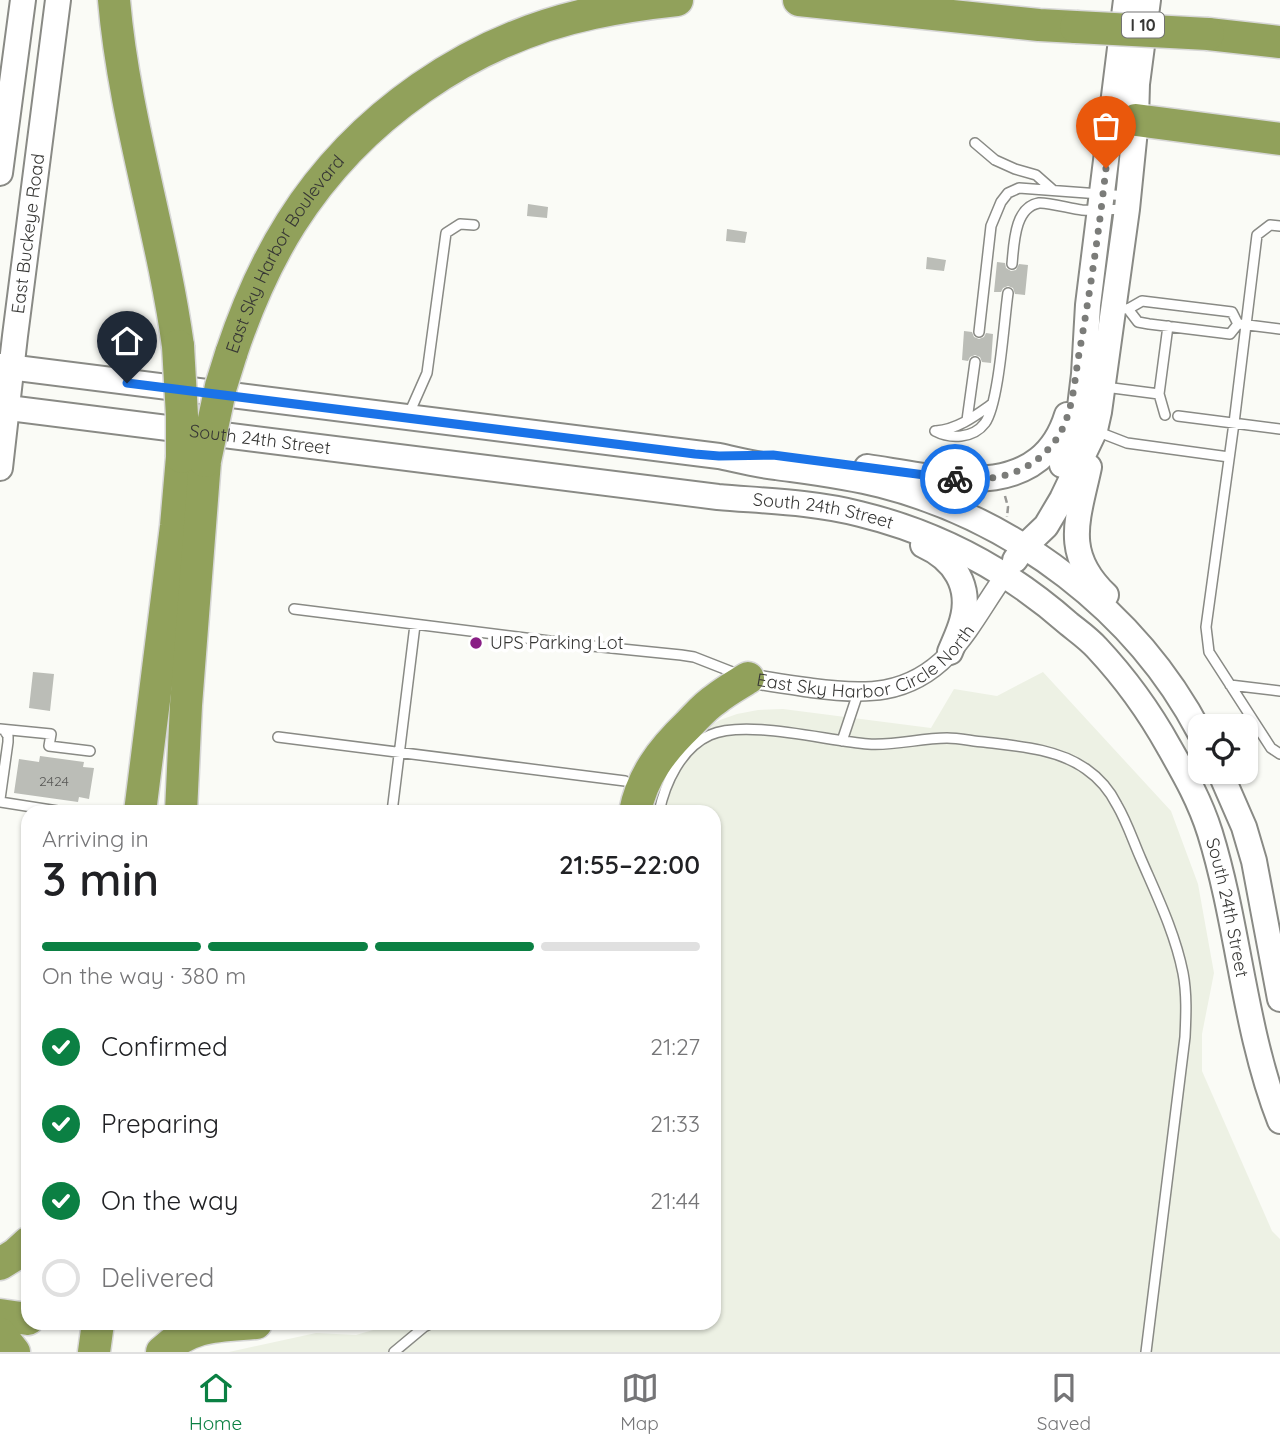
<!DOCTYPE html>
<meta charset="utf-8">
<style>
body{margin:0;font-family:Quicksand,sans-serif;background:#f6f6f6;color:#202124;height:100vh;display:flex;flex-direction:column;font-size:26px;white-space:nowrap}
*{box-sizing:border-box;margin:0}
p{font-size:23px;color:#757577}
.icon{flex:none;width:38px;height:38px;fill:none;stroke:currentColor;stroke-width:2;stroke-linecap:round;stroke-linejoin:round}
.map{position:relative;flex:1;overflow:hidden}
.sheet{position:absolute;left:21px;top:805px;width:700px;height:525px;display:flex;flex-direction:column;background:#fff;border-radius:21px;box-shadow:0 2px 5px #0004}
.sheet>*{flex:none}
.controls{position:absolute;left:1188px;top:714px;display:grid;gap:14px}
.controls a{display:grid;place-items:center;width:70px;height:70px;border-radius:14px;background:#fff;box-shadow:0 2px 5px #0004;font-size:35px}
.pin{position:absolute;display:grid;place-items:center;width:60px;height:60px;color:#fff;margin:-72px -30px;border-radius:50% 50% 50% 0;rotate:-45deg;box-shadow:0 0 7px #0007}
.pin .icon{rotate:45deg}
.courier{position:absolute;display:grid;place-items:center;width:70px;height:70px;margin:-35px;border:5px solid #1a73e8;border-radius:50%;background:#fff;color:#222;box-shadow:0 2px 9px #0007}
.summary em{font-style:normal;font-weight:600}
.summary div{display:flex;flex-direction:column-reverse}
.summary{display:flex;align-items:center;justify-content:space-between;height:119px;padding:0 21px}
h1{font-size:46px;font-weight:600;line-height:52px}
.bar{display:grid;grid-template-columns:repeat(4,1fr);gap:10px 7px;align-content:center;height:84px;padding:0 21px}
.bar i{height:9px;border-radius:5px;background:#e0e0e0}
.bar .current{background:#0b8043}
.bar p{grid-column:span 4}
ol{padding:0 21px;list-style:none}
li{display:flex;align-items:center;gap:21px;height:77px}
li p{margin-inline-start:auto}
li .icon{padding:7px;border-radius:50%;background:#0b8043;color:#fff;stroke-width:4}
li:last-child{color:#757577}
li i{width:38px;height:38px;border:4px solid #e0e0e0;border-radius:50%}
.menu{display:flex;justify-content:space-around;align-items:center;height:98px;border-top:2px solid #e0e0e0;background:#fff;font-size:19px;color:#757577}
.menu a{display:grid;justify-items:center;gap:4px}
.menu .current{color:#0b8043}
.map>svg:first-child{display:block}
</style>
<div class="map">
<svg width="1280" height="1352" viewBox="0 0 1280 1352">
<rect width="100%" height="100%" fill="#fafbf6"/>
<path fill="#edf1e4" d="M1043 672 1171 811 1198 884 1214 973 1202 1034V1071L1272 1231 1280 1239V1352H229L316 1333 356 1335 397 1323H714V812H648L654 791 697 733 720 720 737 714 758 710 783 709 931 728 954 689 997 696Z"/>
<path fill="#bbbdb7" d="M528 204 548 207 547 218 527 216Z
M727 229 747 232 745 243 726 241Z
M927 257 946 260 944 271 926 269Z
M997 262 1005 263 1006 268 1011 271 1016 270 1019 264 1028 265 1025 295 1015 294 1013 288 1008 286 1003 288 1001 292H994Z
M964 331 972 332 974 337 979 339 984 337 986 333 993 334 991 363 982 362 980 357 975 355 970 357 968 361 962 360Z
M33 672 54 674 50 711 29 708Z
M40 756 84 762 83 767 94 768 89 799 79 797 78 802 14 793 19 759 39 762Z"/>
<g fill="none" stroke-linecap="round" stroke-linejoin="round">
<defs>
<path id="lane" d="M975 143 995 160 1015 169 1036 175 1053 190
M1280 226 1270 225 1257 235 1234 423 1206 627 1209 652 1271 748 1280 754
M1012 264C1014 245 1014 207 1039 203 1047 202 1072 209 1082 210 1096 211 1111 209 1126 209
M1114 308 1128 309 1142 301 1232 312 1238 324
M1128 309 1138 322 1149 324 1230 334 1238 324
M1240 324 1280 329
M979 332 991 226 1001 202 1008 193 1019 188 1127 196
M1105 387 1159 394
M1165 415 1159 394 1168 326
M408 416 427 373 446 233 460 224 474 225
M1178 416 1280 429
M967 420 975 362
M935 431C950 439 973 439 985 423 999 404 1004 320 1008 293
M936 431C958 429 975 416 992 404
M1096 431 1127 443 1229 457
M294 609 582 645 681 655 694 657 740 675
M1230 685 1280 691
M0 729 51 734 49 746 90 751
M278 737 625 781
M842 741 858 693
M0 799 8 742V736L4 730
M0 802 64 812
M392 812 415 625
M659 812C665 783 681 748 710 735 746 719 827 741 868 744 895 746 920 738 947 738 959 738 972 741 984 742 1018 746 1058 749 1086 769 1099 778 1110 791 1117 805 1127 822 1133 841 1141 859 1157 896 1175 933 1183 973 1187 994 1186 1016 1185 1037L1146 1352
M394 1352 424 1327 432 1323"/>
<g id="street">
<path id="s1" d="M748 678C769 682 791 685 812 688 865 695 908 696 948 655 971 631 986 601 1005 575"/>
</g>
<g id="secondary">
<path d="M0 173 23 0"/>
<path d="M0 366 719 456C738 460 757 465 776 467 812 472 847 476 881 485 1014 519 1136 611 1200 733"/>
<path id="s2" d="M0 407 718 497C765 501 814 502 860 514 938 533 1009 571 1069 624 1079 632 1089 639 1097 648 1125 678 1149 711 1169 747 1185 775 1200 801 1210 833 1239 927 1244 1029 1280 1121"/>
<path d="M1062 465 1072 441 1080 407 1084 374 1088 305 1126 0"/>
<path d="M867 467C936 477 1039 506 1067 415"/>
<path d="M1089 467C1078 519 1062 553 1106 595"/>
<path id="s3" d="M0 468 15 336 58 0"/>
<path d="M923 545C954 559 972 586 962 621 959 632 954 642 950 652"/>
<path d="M1015 560 1024 547 1046 526 1062 499 1095 430 1099 412 1127 209 1136 120 1137 84 1148 0"/>
<path d="M1220 772 1244 827 1254 861 1280 999"/>
</g>
<g id="highway">
<path d="M114 0C124 117 162 230 178 346"/>
<path d="M799 0 1039 25 1076 27"/>
<path d="M1208 34 1280 42"/>
<path d="M1136 120 1280 139"/>
<path id="s4" d="M231 354C246 309 265 264 291 223 358 117 470 39 593 13 621 7 649 3 677 0"/>
<path d="M140 812 176 526 182 457"/>
<path d="M181 812 186 705 205 461"/>
<path d="M635 812C642 776 662 750 688 725 697 716 705 706 716 699 726 691 737 685 748 678"/>
<path d="M0 1264 16 1254 28 1243"/>
<path d="M0 1315 28 1319"/>
<path d="M0 1334 14 1352"/>
<path d="M94 1352 98 1323"/>
<path d="M162 1352C192 1324 217 1326 256 1323"/>
</g>
</defs>
<use href="#lane" stroke="#898a85" stroke-width="12"/>
<use href="#street" stroke="#898a85" stroke-width="21"/>
<use href="#secondary" stroke="#898a85" stroke-width="28"/>
<use href="#highway" stroke="#d7d7d7" stroke-width="35"/>
<path stroke="#979794" stroke-width="2.5" stroke-dasharray="7 3.5" stroke-linecap="butt" d="M1005 496 1008 507 1007 517"/>
<use href="#lane" stroke="#fff" stroke-width="9"/>
<use href="#street" stroke="#fff" stroke-width="18"/>
<use href="#secondary" stroke="#fff" stroke-width="24"/>
<use href="#highway" stroke="#91a15b" stroke-width="32"/>
<defs>
<path id="highway-bridge" d="M1076 27 1208 34
M178 346 182 416V457
M205 461 221 386 231 354"/>
</defs>
<use href="#highway-bridge" stroke="#d7d7d7" stroke-width="35" stroke-linecap="butt"/>
<use href="#highway-bridge" stroke="#91a15b" stroke-width="32"/>
</g>
<g fill="none" stroke-linecap="round" stroke-linejoin="round">
<path stroke="#7b7c79" stroke-width="7" stroke-dasharray="0 12.6" d="M955 479C994 482 1031 474 1055 441 1073 417 1074 382 1079 354 1090 292 1099 231 1106 168"/>
<path stroke="#1a73e8" stroke-width="9" d="M127 383 695 454 719 456 773 455 955 479"/>
</g>
<circle fill="#891f85" stroke="#fff" stroke-width="2.5" cx="476" cy="643" r="7"/>
<g text-anchor="middle" stroke-width="7" stroke-linejoin="round" paint-order="stroke">
<g font-size="14" fill="#585856">
<text x="54" y="786">2424</text>
</g>
<rect fill="#fff" stroke="#737372" stroke-width="2" x="1122" y="12.5" width="42" height="25" rx="5"/>
<g font-size="16" font-weight="bold" fill="#373735">
<text x="1143" y="31">I 10</text>
</g>
<g font-size="18" fill="#373735" stroke="#fff">
<text dy="6" stroke="none"><textPath href="#s3" startOffset="236">East Buckeye Road</textPath></text>
<text dy="6" stroke="none"><textPath href="#s4" startOffset="114">East Sky Harbor Boulevard</textPath></text>
<text dy="6" stroke="none"><textPath href="#s2" startOffset="262">South 24th Street</textPath></text>
<text dy="6" stroke="none"><textPath href="#s2" startOffset="830">South 24th Street</textPath></text>
<text dy="6" stroke="none"><textPath href="#s1" startOffset="128">East Sky Harbor Circle North</textPath></text>
<text dy="6" stroke="none"><textPath href="#s2" startOffset="1437">South 24th Street</textPath></text>
</g>
<g font-size="18" fill="#373735" stroke="#fff" text-anchor="start">
<text x="490" y="649">UPS Parking Lot</text>
</g>
</g>
</svg>
<div class="controls">
<a><svg class="icon" aria-label="locate" viewBox="0 0 24 24"><circle cx="12" cy="12" r="6"/><path d="M12 2v4M12 18v4M2 12h4M18 12h4"/></svg></a>
</div>
<div class="pin" style="left:1106px;top:168px;background:#ea580c"><svg class="icon" aria-label="bag" viewBox="0 0 24 24"><path d="M5 8h14l-1 12H6zM9 8a3 3 0 0 1 6 0"/></svg></div>
<div class="pin" style="left:127px;top:383px;background:#1f2937"><svg class="icon" aria-label="home" viewBox="0 0 24 24"><path d="M3 11l9-7 9 7M6 9v11h12V9"/></svg></div>
<div class="courier" style="left:955px;top:479px"><svg class="icon" aria-label="bike" viewBox="0 0 24 24"><circle cx="6" cy="16" r="4"/><circle cx="18" cy="16" r="4"/><path d="M6 16l4-8h5l3 8M10 8l3 8H6M13 5h3"/></svg></div>
<section class="sheet">
<div class="summary"><div><h1>3 min</h1><p>Arriving in</p></div><em>21:55–22:00</em></div>
<div class="bar"><i class="current"></i><i class="current"></i><i class="current"></i><i></i><p>On the way · 380 m</p></div>
<ol>
<li><svg class="icon" aria-label="check" viewBox="0 0 24 24"><path d="M5 12l5 5 9-10"/></svg>Confirmed<p>21:27</p></li>
<li><svg class="icon" aria-label="check" viewBox="0 0 24 24"><path d="M5 12l5 5 9-10"/></svg>Preparing<p>21:33</p></li>
<li><svg class="icon" aria-label="check" viewBox="0 0 24 24"><path d="M5 12l5 5 9-10"/></svg>On the way<p>21:44</p></li>
<li><i></i>Delivered</li>
</ol>
</section>
</div>
<nav class="menu">
<a class="current"><svg class="icon" aria-label="home" viewBox="0 0 24 24"><path d="M3 11l9-7 9 7M6 9v11h12V9"/></svg>Home</a>
<a><svg class="icon" aria-label="map" viewBox="0 0 24 24"><path d="M3 6l6-2 6 2 6-2v14l-6 2-6-2-6 2zM9 4v14M15 6v14"/></svg>Map</a>
<a><svg class="icon" aria-label="saved" viewBox="0 0 24 24"><path d="M7 4h10v16l-5-4-5 4z"/></svg>Saved</a>
</nav>
